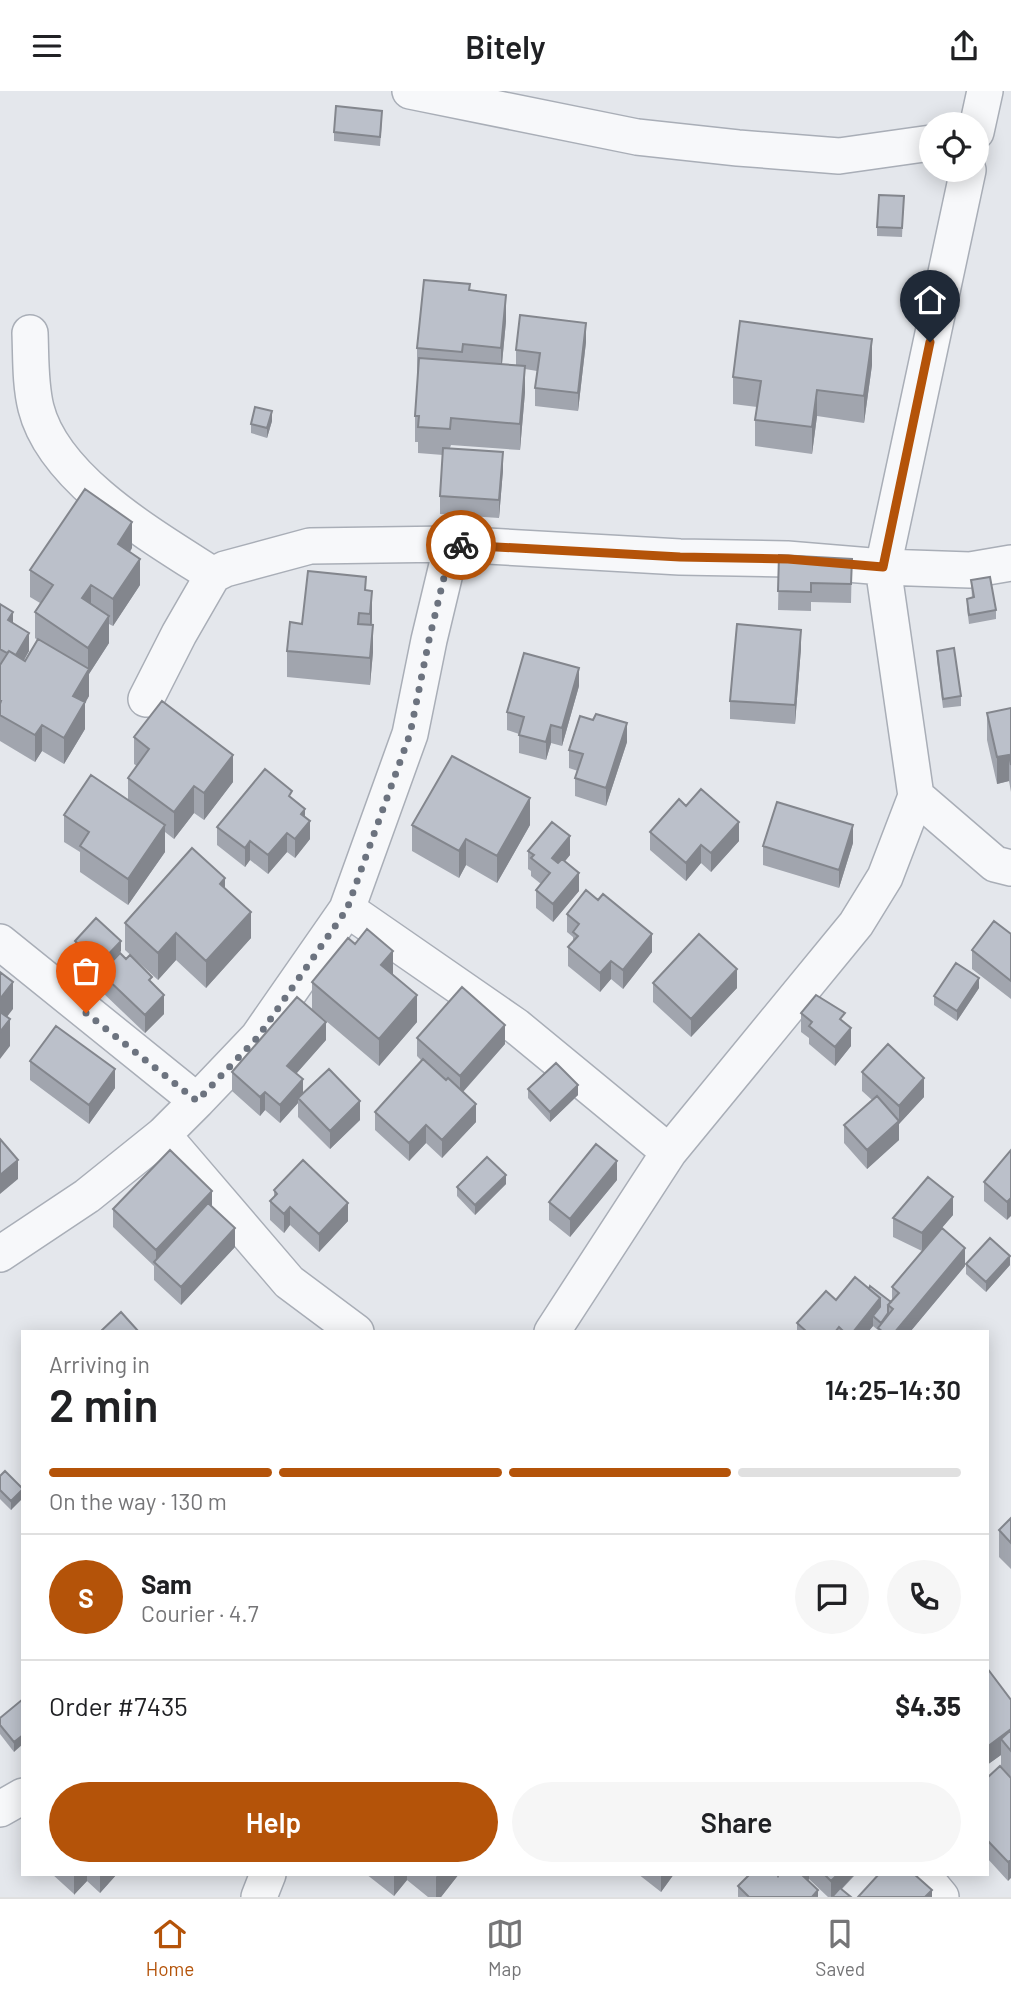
<!DOCTYPE html>
<meta charset="utf-8">
<style>
body{margin:0;font-family:Barlow,sans-serif;background:#f6f6f6;color:#202124;height:100vh;display:flex;flex-direction:column;font-size:26px;white-space:nowrap}
*{box-sizing:border-box;margin:0}
p{font-size:23px;color:#757577}
.icon{flex:none;width:38px;height:38px;fill:none;stroke:currentColor;stroke-width:2;stroke-linecap:round;stroke-linejoin:round}
.map{position:relative;flex:1;overflow:hidden}
.side{position:absolute;left:21px;top:1239px;width:968px;height:546px;display:flex;flex-direction:column;background:#fff;border-radius:0px;box-shadow:0 4px 18px #0003}
.side>*{flex:none}
.tools{position:absolute;left:919px;top:21px;display:grid;gap:14px}
.tools a{display:grid;place-items:center;width:70px;height:70px;border-radius:50%;background:#fff;box-shadow:0 4px 18px #0003;font-size:35px}
.pin{position:absolute;display:grid;place-items:center;width:60px;height:60px;color:#fff;margin:-72px -30px;border-radius:50% 50% 50% 0;rotate:-45deg;box-shadow:0 0 7px #0007}
.pin .icon{rotate:45deg}
.courier{position:absolute;display:grid;place-items:center;width:70px;height:70px;margin:-35px;border:5px solid #b45309;border-radius:50%;background:#fff;color:#222;box-shadow:0 2px 9px #0007}
.overview em{font-style:normal;font-weight:600}
.overview div{display:flex;flex-direction:column-reverse}
.overview{display:flex;align-items:center;justify-content:space-between;height:119px;padding:0 28px}
h1{font-size:46px;font-weight:600;line-height:52px}
.bar{display:grid;grid-template-columns:repeat(4,1fr);gap:10px 7px;align-content:center;height:84px;padding:0 28px}
.bar i{height:9px;border-radius:5px;background:#e0e0e0}
.bar .active{background:#b45309}
.bar p{grid-column:span 4}
.line{display:flex;align-items:center;gap:18px;padding:0 28px;border-top:2px solid #e0e0e0}
.line div{flex:1}
.round{display:grid;place-items:center;flex:none;width:74px;height:74px;border-radius:37px;background:#f6f6f6}
.primary-button{display:flex;gap:14px;margin-top:auto;padding:14px 28px}
.primary-button a{flex:1;height:80px;border-radius:42px;background:#b45309;color:#fff;font-size:28px;font-weight:600;line-height:80px;text-align:center}
.primary-button a+a{background:#f6f6f6;color:#202124}
header{display:flex;justify-content:space-between;align-items:center;height:91px;padding:0 28px;background:#fff;font-size:32px;font-weight:600}
.dock{display:flex;justify-content:space-around;align-items:center;height:98px;border-top:2px solid #e0e0e0;background:#fff;font-size:19px;color:#757577}
.dock a{display:grid;justify-items:center;gap:4px}
.dock .active{color:#b45309}
.map>svg:first-child{display:block}
</style>
<header><svg class="icon" aria-label="menu" viewBox="0 0 24 24"><path d="M4 6h16M4 12h16M4 18h16"/></svg>Bitely<svg class="icon" aria-label="share" viewBox="0 0 24 24"><path d="M12 15V3M7 8l5-5 5 5M5 13v7h14v-7"/></svg></header>
<div class="map">
<svg width="1011" height="1806" viewBox="0 0 1011 1806">
<rect width="100%" height="100%" fill="#e4e7ec"/>
<g fill="none" stroke-linecap="round" stroke-linejoin="round">
<defs>
<path id="minor" d="M410 0 637 46 738 57 839 65 931 52
M976 41 985 0
M30 242C31 267 30 293 36 317 54 389 154 446 213 484
M146 608 179 543 213 484 225 478 310 455 452 453 680 466 787 468 883 476 970 479 1011 472
M916 705 995 773 1011 777
M347 818 516 935 669 1061
M0 851 197 1010
M163 1044 289 1191 356 1241
M0 1163 87 1105 163 1044 197 1010 258 946 347 818 410 643 429 549 452 453
M552 1241 669 1061 856 833 885 786 916 705 883 476 968 79
M0 1718 23 1705
M922 1783 941 1806
M259 1806 268 1783"/>
</defs>
<use href="#minor" stroke="#a9aeb7" stroke-width="38"/>
<use href="#minor" stroke="#f7f8fa" stroke-width="35"/>
</g>
<path fill="#a1a5ae" d="M382 30 380 55 334 50V41Z
M904 105 902 146 877 145V136Z
M470 200 506 230 502 273 516 274V259L586 251 578 320 535 315V297L537 280 525 278V301L520 359 451 354 450 357 503 379 499 427 440 423V405L443 364 418 362V351H415V325L418 283H417V257Z
M872 274 864 332 817 325 812 363 755 355V329L757 316 733 313V286Z
M272 330 267 347 251 342V333Z
M132 457 130 461 140 494 113 535 109 533V552L89 583V605L85 612V638L64 673 42 660 35 671 0 650V513L13 532 29 560 24 569 25 570 37 549 35 547V521L40 512 30 506V479Z
M779 464 852 468 851 512 811 511V520L778 519Z
M971 489 996 519V528L969 533 967 517V508L972 507Z
M366 500 372 527 373 561 370 594 287 586V560L302 533Z
M801 557 795 633 730 628V610Z
M937 560 961 605V615L943 617 937 569Z
M579 595 562 655 551 652 546 669 519 662V643L507 639V621Z
M1011 617V701L1009 690 997 693 987 649V622Z
M593 629 627 651 606 715 575 705V687L578 680 569 677V659Z
M134 646 233 691 204 729 194 722 174 748 165 741V761L128 814 80 781V761L64 751V724L128 709V687L137 675 134 673Z
M292 708 305 725 310 748 295 767 287 761 268 783 250 769 245 776 217 754V736Z
M686 715 739 750 711 781 701 772 686 790 650 759V741Z
M412 734H530L497 792 466 774 459 787 412 760Z
M853 752 839 797 763 774V755Z
M528 760 570 764 565 770 579 800 553 831 536 817V799L541 793 531 785V780L528 778Z
M225 798 251 847 206 897 176 869 158 889 125 859V832Z
M598 809 652 861 623 898 611 888 600 901 568 875V856L573 850V846L567 841V823Z
M1011 843V908L972 878V859Z
M75 850 121 860 99 883 75 860Z
M101 882 152 892 164 923 145 942 101 900Z
M393 884 417 931 379 975 312 918V891Z
M653 892 737 897 691 946 653 911Z
M979 897 957 930 934 914V905Z
M801 922 845 931 851 955 835 975 809 953V947L801 941Z
M417 947 505 953 463 1001 476 1031 442 1067 426 1052 409 1070 375 1039V1021L422 970 417 965Z
M326 949 296 983 303 1003 360 1029 330 1058 298 1026V1012L280 1032 265 1019 260 1025 232 1000V981Z
M30 970 115 997 89 1033 30 989Z
M862 981 924 1006 899 1033V1049L867 1078 844 1052V1034L872 1009 862 1000Z
M528 998 578 1004 550 1031 528 1007Z
M1011 1059 1007 1129 984 1110V1091Z
M617 1089 570 1146 549 1129V1111Z
M506 1093 475 1124 457 1105V1096Z
M274 1099 348 1130 319 1161 290 1134 284 1142 270 1129V1110L274 1106Z
M212 1116 235 1156 181 1214 154 1189V1175L113 1136V1118Z
M953 1124 922 1160 893 1146V1127Z
M966 1173 1010 1174 986 1201 966 1183Z
M965 1175 910 1241H878V1239L873 1235 868 1241H797V1232L836 1209 869 1198 891 1211 892 1210V1196Z
M0 1385 23 1398 11 1419 0 1408Z
M1011 1427V1478L999 1466V1439Z
M987 1577 1011 1609V1686L1001 1675V1664L987 1674Z
M23 1608 14 1661 0 1643V1627Z
M987 1687H1011L1008 1790 987 1767Z
M52 1783H117L100 1802 87 1790 74 1803Z
M366 1783H459L441 1806H428L407 1789 394 1805Z
M638 1783H674L661 1801Z
M779 1783H856L842 1798 851 1806H828L809 1788 808 1790 818 1806H738V1795L778 1785Z"/>
<path fill="#83868d" d="M506 204V230L501 283V257Z
M586 232V251L578 320V302Z
M872 248V274L864 332V305Z
M525 275V301L520 359V333Z
M817 299V325L812 363V336Z
M272 320V330L267 347V337Z
M503 361V379L499 427V409Z
M132 431V457L118 479V453Z
M140 468V494L113 535V508Z
M91 494V520L82 507Z
M372 500V527L370 550V523Z
M13 521V539L8 529Z
M109 525V552L89 583V605L85 612V638L64 673V647L73 605 88 579V557Z
M373 534V561L370 594V567Z
M801 539V557L795 633V614Z
M29 542V560L15 585V567Z
M579 577V595L562 655V637Z
M627 632V651L606 715V697Z
M42 634V660L35 671V644Z
M551 634V652L546 669V651Z
M233 664V691L204 729V702Z
M1009 664V690L997 693V666Z
M194 695V722L174 748V721Z
M530 707V734L497 792V765Z
M305 718V736L310 730V748L295 767V748L301 723Z
M739 731V750L711 781V762Z
M165 734V761L128 814V788Z
M853 734V752L839 797V779Z
M287 742V761L268 783V764Z
M570 745V764L552 786V767Z
M466 748V774L459 787V760Z
M250 750V769L245 776V757Z
M701 754V772L686 790V772Z
M579 782V800L553 831V813Z
M225 787V814L220 793Z
M251 821V847L206 897V870Z
M176 842V869L158 889V862Z
M652 843V861L623 898V879Z
M121 850V860L99 883V873Z
M393 860V887L381 874Z
M611 870V888L600 901V882Z
M737 878V897L691 946V928Z
M979 887V897L957 930V920Z
M13 891V918L0 935V908Z
M164 904V923L145 942V924Z
M417 904V931L379 975V948Z
M10 928V955L0 968V941Z
M326 931V949L287 993V975Z
M505 934V953L460 1004V985Z
M851 937V955L835 975V956Z
M115 978V997L89 1033V1014Z
M924 987V1006L899 1033V1049L867 1078V1059L899 1031V1015Z
M303 988V1006L298 1007V1012L280 1032V1014Z
M578 994V1004L550 1031V1021Z
M265 1001V1019L260 1025V1006Z
M360 1010V1029L330 1058V1040Z
M476 1013V1031L442 1067V1049Z
M426 1034V1052L409 1070V1052Z
M18 1069V1088L0 1103V1084Z
M617 1070V1089L570 1146V1128Z
M506 1084V1093L475 1124V1114Z
M212 1100V1118L156 1173V1159Z
M953 1106V1124L922 1160V1142Z
M1011 1107V1125L1007 1129V1111Z
M348 1112V1130L319 1161V1143Z
M290 1116V1134L284 1142V1123Z
M235 1137V1156L181 1214V1196Z
M965 1157V1175L910 1241H895Z
M1010 1165V1174L986 1201V1191Z
M880 1207V1226L873 1225V1235L868 1241H853Z
M23 1398V1407L11 1419V1410Z
M1011 1638V1656L1001 1648V1664L987 1674V1656Z
M23 1644V1653L14 1661V1651Z
M1011 1769V1787L1008 1790V1771Z
M76 1783H87V1790L74 1804V1785Z
M100 1783H117L100 1802Z
M394 1783H407V1789L394 1805Z
M438 1783H459L441 1806H436V1786Z
M661 1783H674L661 1801Z
M802 1783H809V1788L802 1796Z
M838 1783H855L834 1806H831V1790Z
M818 1799V1806H812Z
M932 1799V1806H925Z"/>
<path fill="#bbc0ca" stroke="#83868d" stroke-width="2" d="M336 15 382 20 380 46 334 41Z
M879 104 904 105 902 137 877 136Z
M424 189 470 193 469 199 506 204 501 257 463 253 462 261 417 257Z
M520 224 586 232 578 302 535 297 540 262 516 259Z
M740 230 872 248 864 305 817 299 812 336 755 329 761 290 733 286Z
M419 267 525 275 520 333 451 327 450 338 418 336 419 325H415Z
M255 316 272 320 267 337 251 333Z
M443 357 503 361 499 409 440 405Z
M85 398 132 431 118 453 140 468 113 508 91 494 82 507 109 525 88 557 35 521 53 494 30 479Z
M779 464 852 468 851 493 811 492V501L778 500Z
M308 480 366 486 365 499 372 500 370 523 359 522 358 533 373 534 370 567 287 560 290 531 302 533Z
M990 486 996 519 969 524 967 508 974 506 971 489Z
M0 513 13 521 8 529 29 542 16 564 9 560 7 562 0 558Z
M737 533 801 539 795 614 730 610Z
M38 548 89 578 73 605 85 611 64 647 42 634 35 644 0 624V613L1 610H0V574L9 560 25 570Z
M954 557 961 605 943 608 937 560Z
M524 562 579 577 562 637 551 634 546 651 519 644 524 626 507 621Z
M162 610 233 664 204 702 194 695 174 721 128 687 149 658 134 646Z
M1011 617V674L1009 664 997 666 987 622Z
M596 623 627 632 606 697 575 687 583 663 569 659 580 625 593 629Z
M452 665 530 707 497 765 466 748 459 760 412 734Z
M265 678 292 700 289 705 305 718 301 723 310 730 295 748 287 742 268 764 250 750 245 757 217 736Z
M91 684 165 734 128 788 80 755 89 741 64 724Z
M701 698 739 731 711 762 701 754 686 772 650 741 679 708 686 715Z
M777 711 853 734 839 779 763 755Z
M552 731 570 745 552 767 558 772 562 768 579 782 553 813 536 799 550 782 531 767 534 764 528 760Z
M192 757 225 787 220 793 251 821 206 870 176 842 158 862 125 832Z
M586 799 598 809 603 803 652 843 623 879 611 870 600 882 568 856 578 845 573 841 579 833 567 823Z
M96 827 121 850 99 873 75 850Z
M994 830 1011 843V890L972 859Z
M367 838 393 860 381 874 417 904 379 948 312 891 348 847 355 853Z
M699 843 737 878 691 928 653 892Z
M120 862 126 868 130 864 152 886 149 889 164 904 145 924 101 882Z
M956 872 979 887 957 920 934 905Z
M0 881 13 891 0 908Z
M462 896 505 934 460 985 417 947Z
M816 904 845 922 840 928 851 937 835 956 809 935 812 931 801 922Z
M297 906 326 931 287 975 303 988 280 1014 265 1001 260 1006 232 981Z
M0 921 10 928 0 941Z
M56 935 115 978 89 1014 30 970Z
M888 953 924 987 899 1015 862 981Z
M423 968 446 989 448 987 476 1013 442 1049 426 1034 409 1052 375 1021Z
M556 972 578 994 550 1021 528 998Z
M329 978 360 1010 330 1040 298 1007Z
M877 1005 899 1030 867 1059 844 1034Z
M0 1048 18 1069 0 1084Z
M596 1053 617 1070 570 1128 549 1111Z
M170 1059 212 1100 156 1159 113 1118Z
M1011 1059V1107L1007 1111 984 1091Z
M487 1066 506 1084 475 1114 457 1096Z
M303 1069 348 1112 319 1143 290 1116 284 1123 270 1110 277 1103 274 1099Z
M928 1086 953 1106 922 1142 893 1127Z
M208 1112 235 1137 181 1196 154 1171Z
M942 1137 965 1157 895 1241H883L878 1237 893 1218 888 1214 899 1202 892 1196Z
M990 1147 1010 1165 986 1191 966 1173Z
M855 1186 880 1207 853 1241H844L839 1236 835 1241H807L797 1232 826 1200 836 1209Z
M870 1195 891 1211 888 1214V1222L881 1232 873 1225 880 1216V1207L869 1198Z
M121 1221 139 1241H100Z
M5 1380 23 1398 11 1410 0 1399V1385Z
M1011 1427V1452L999 1439Z
M987 1577 1011 1609V1638L987 1656Z
M23 1608V1644L14 1651 0 1634V1627Z
M1011 1639V1660L1001 1648Z
M1000 1675 1011 1687V1769L1008 1771 987 1749V1687Z
M750 1783H777L778 1785 779 1783H801L818 1799 812 1806H749L738 1795Z
M824 1783H838L831 1790Z
M879 1783H914L932 1799 925 1806H858Z
M840 1797 851 1806H832Z"/>
<g fill="none" stroke-linecap="round" stroke-linejoin="round">
<path stroke="#6c737f" stroke-width="7" stroke-dasharray="0 12.6" d="M86 922 197 1010 258 946 347 818 410 643 429 549 452 453 461 454"/>
<path stroke="#b45309" stroke-width="9" d="M461 454 680 466 788 468 883 476 930 251"/>
</g>
</svg>
<div class="tools">
<a><svg class="icon" aria-label="locate" viewBox="0 0 24 24"><circle cx="12" cy="12" r="6"/><path d="M12 2v4M12 18v4M2 12h4M18 12h4"/></svg></a>
</div>
<div class="pin" style="left:86px;top:922px;background:#ea580c"><svg class="icon" aria-label="bag" viewBox="0 0 24 24"><path d="M5 8h14l-1 12H6zM9 8a3 3 0 0 1 6 0"/></svg></div>
<div class="pin" style="left:930px;top:251px;background:#1f2937"><svg class="icon" aria-label="home" viewBox="0 0 24 24"><path d="M3 11l9-7 9 7M6 9v11h12V9"/></svg></div>
<div class="courier" style="left:461px;top:454px"><svg class="icon" aria-label="bike" viewBox="0 0 24 24"><circle cx="6" cy="16" r="4"/><circle cx="18" cy="16" r="4"/><path d="M6 16l4-8h5l3 8M10 8l3 8H6M13 5h3"/></svg></div>
<section class="side">
<div class="overview"><div><h1>2 min</h1><p>Arriving in</p></div><em>14:25–14:30</em></div>
<div class="bar"><i class="active"></i><i class="active"></i><i class="active"></i><i></i><p>On the way · 130 m</p></div>
<div class="line" style="height:126px"><b class="round" style="background:#b45309;color:#fff">S</b><div><b>Sam</b><p>Courier · 4.7</p></div><a class="round"><svg class="icon" aria-label="chat" viewBox="0 0 24 24"><path d="M4 5h16v11H9l-5 4z"/></svg></a><a class="round"><svg class="icon" aria-label="phone" viewBox="0 0 24 24"><path d="M5 4h4l2 5-3 2q2 4 5 5l2-3 5 2v4C11 20 4 13 5 4z"/></svg></a></div>
<div class="line" style="height:91px"><div>Order #7435</div><b>$4.35</b></div>
<div class="primary-button"><a>Help</a><a>Share</a></div>
</section>
</div>
<nav class="dock">
<a class="active"><svg class="icon" aria-label="home" viewBox="0 0 24 24"><path d="M3 11l9-7 9 7M6 9v11h12V9"/></svg>Home</a>
<a><svg class="icon" aria-label="map" viewBox="0 0 24 24"><path d="M3 6l6-2 6 2 6-2v14l-6 2-6-2-6 2zM9 4v14M15 6v14"/></svg>Map</a>
<a><svg class="icon" aria-label="saved" viewBox="0 0 24 24"><path d="M7 4h10v16l-5-4-5 4z"/></svg>Saved</a>
</nav>
